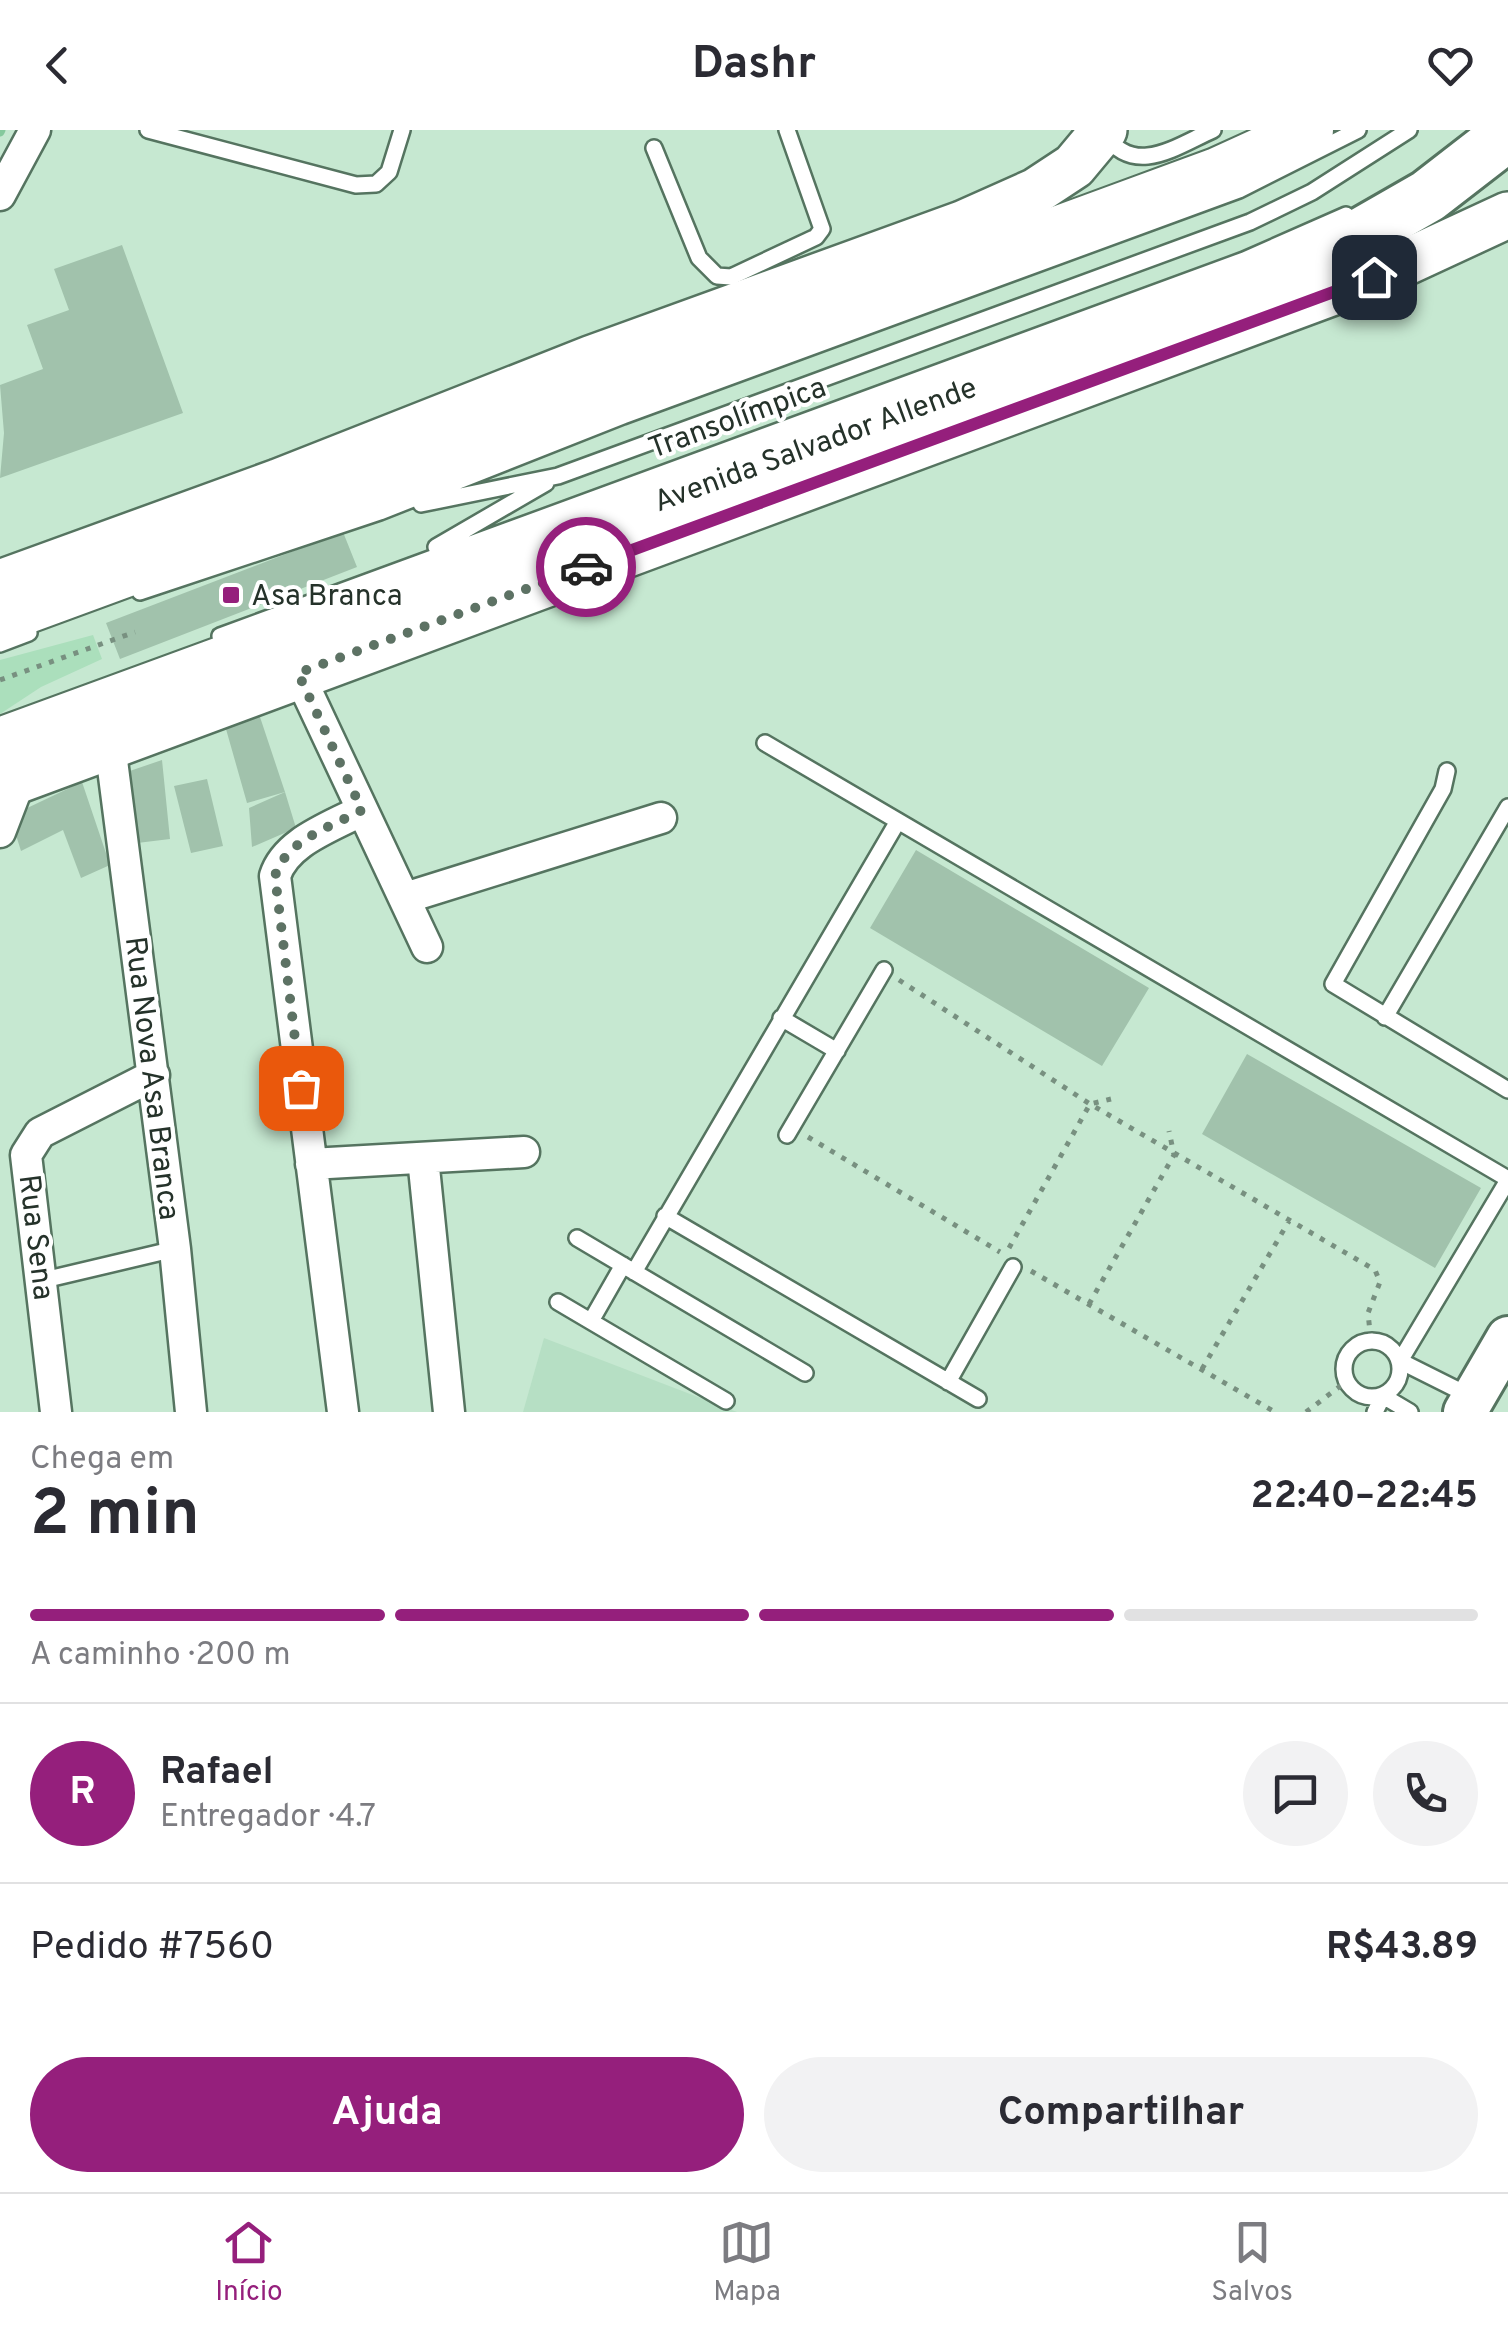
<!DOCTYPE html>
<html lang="pt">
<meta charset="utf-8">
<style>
body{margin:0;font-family:Overpass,sans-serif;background:#f2f2f3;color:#2b2b33;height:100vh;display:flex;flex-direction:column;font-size:38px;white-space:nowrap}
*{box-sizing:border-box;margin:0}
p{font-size:32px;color:#7c7c81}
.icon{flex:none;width:55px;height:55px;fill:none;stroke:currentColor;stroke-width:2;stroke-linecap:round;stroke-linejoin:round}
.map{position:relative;height:1282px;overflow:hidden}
.side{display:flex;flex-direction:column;background:#fff;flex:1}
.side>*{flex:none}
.pin{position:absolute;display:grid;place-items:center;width:85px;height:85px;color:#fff;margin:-42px;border-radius:20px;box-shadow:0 5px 15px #0006}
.courier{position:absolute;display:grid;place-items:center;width:100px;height:100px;margin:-50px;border:8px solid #951f7c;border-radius:50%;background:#fff;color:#222;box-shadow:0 2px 12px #0007}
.head em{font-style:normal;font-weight:700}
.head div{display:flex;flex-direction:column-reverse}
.head{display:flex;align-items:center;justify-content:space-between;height:170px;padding:0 30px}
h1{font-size:65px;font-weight:700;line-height:75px}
.bar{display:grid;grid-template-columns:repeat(4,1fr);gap:15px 10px;align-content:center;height:120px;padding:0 30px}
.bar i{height:12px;border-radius:8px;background:#e1e1e2}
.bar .selected{background:#951f7c}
.bar p{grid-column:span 4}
.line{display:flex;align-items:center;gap:25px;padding:0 30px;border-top:2px solid #e1e1e2}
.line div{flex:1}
.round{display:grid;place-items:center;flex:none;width:105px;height:105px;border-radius:52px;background:#f2f2f3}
.action{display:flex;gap:20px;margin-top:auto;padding:20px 30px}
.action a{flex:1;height:115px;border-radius:60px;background:#951f7c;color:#fff;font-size:40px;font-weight:700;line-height:115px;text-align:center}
.action a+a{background:#f2f2f3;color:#2b2b33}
header{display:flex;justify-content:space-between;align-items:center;height:130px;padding:0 30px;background:#fff;font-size:45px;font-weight:700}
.tabs{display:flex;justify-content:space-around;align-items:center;height:140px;border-top:2px solid #e1e1e2;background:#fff;font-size:28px;color:#7c7c81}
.tabs a{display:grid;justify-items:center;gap:5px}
.tabs .selected{color:#951f7c}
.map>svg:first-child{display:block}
</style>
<header><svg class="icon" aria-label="back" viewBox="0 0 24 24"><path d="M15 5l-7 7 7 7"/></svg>Dashr<svg class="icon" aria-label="heart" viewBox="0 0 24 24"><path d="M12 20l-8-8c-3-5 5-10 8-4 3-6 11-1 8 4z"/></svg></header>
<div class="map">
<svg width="1508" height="1282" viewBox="0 0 1508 1282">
<rect width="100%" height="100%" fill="#c6e8d1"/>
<path fill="#b6dfc4" d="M544 1208 737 1282H523Z"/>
<path fill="#abdfbc" d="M93 505 102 529 41 557 0 584V530Z"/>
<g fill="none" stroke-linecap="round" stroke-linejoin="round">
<path stroke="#85c99d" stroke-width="9" d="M0 2 1 0"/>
</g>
<path fill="#a1c2ac" d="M122 115 183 283 0 348 4 303 0 255 43 239 27 195 69 180 54 139Z
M343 402 357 437 120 529 106 493Z
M258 581 285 662 247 673 224 592Z
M162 630 170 709 129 714 118 645Z
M207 649 223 716 191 723 174 656Z
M82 652 110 735 81 748 63 700 21 721 15 702 23 680Z
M285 662 296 698 252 717 249 678Z
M916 720 1149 858 1102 936 870 798Z
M1247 924 1481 1058 1435 1138 1202 1004Z"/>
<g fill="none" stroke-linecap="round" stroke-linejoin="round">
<defs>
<path id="service" d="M148 0 356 55 376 54 389 42 402 0
M1105 5C1135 47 1175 17 1213 0
M654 18 699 128 717 146 731 147 816 107 822 99 787 0
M421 374 558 346 1250 92 1312 62 1409 0
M436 417 546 353
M140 462 380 382 623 286 1239 60 1358 0
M220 506 1244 130 1346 85
M0 514 29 503
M765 613 1508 1049
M1447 641 1443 659 1333 854 1508 960
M1385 887 1508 677
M781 888 837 921
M787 1005 884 840
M665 1086 978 1269
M577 1108 805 1243
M634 1142 898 691
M44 1150 175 1119
M558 1172 726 1271
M591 1191 623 1135
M1344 1239a28 28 0 1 1 56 0a28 28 0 1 1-56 0Z
M948 1252 1013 1137
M1470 1266 1400 1231 1508 1050
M1375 1282 1383 1266 1410 1282"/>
<path id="minor" d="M0 65 35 0
M298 543 427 817
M110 615 175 1119 191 1282
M0 702 20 650
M405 768 661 688
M423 1028 449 1282
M311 1034 524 1022
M56 1282 26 1025 40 1003 154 945
M343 1282 275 746C286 711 332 697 362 680"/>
<path id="secondary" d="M1465 1282 1508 1208"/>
<path id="primary" d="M0 453 278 352 590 229 962 94 1036 61 1074 36 1104 0
M0 657 1374 147 1508 85"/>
<path id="trunk" d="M0 489 1217 42 1294 7
M0 612 1256 152 1346 113"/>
<path id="motorway" d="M1294 7 1307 0
M1346 113 1428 66 1508 4"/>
</defs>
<use href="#service" stroke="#557460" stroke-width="20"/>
<use href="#minor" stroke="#557460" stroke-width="35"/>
<use href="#secondary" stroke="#557460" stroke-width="48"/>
<use href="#primary" stroke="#557460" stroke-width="50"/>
<use href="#trunk" stroke="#557460" stroke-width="52"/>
<use href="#motorway" stroke="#557460" stroke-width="58"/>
<path stroke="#789080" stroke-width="5" stroke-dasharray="5 8" stroke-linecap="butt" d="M0 550 135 502
M899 850 1090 974 1375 1140 1380 1152 1368 1183 1371 1211
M808 1007 1000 1122
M1009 1118 1090 974 1111 969
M1031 1141 1275 1282
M1089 1174 1174 1025 1169 1001
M1202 1239 1289 1091
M1306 1282 1347 1251"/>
<use href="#service" stroke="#fff" stroke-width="15"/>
<use href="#minor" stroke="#fff" stroke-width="30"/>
<use href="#secondary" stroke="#fff" stroke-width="42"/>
<use href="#primary" stroke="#fff" stroke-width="45"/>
<use href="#trunk" stroke="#fff" stroke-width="48"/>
<use href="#motorway" stroke="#fff" stroke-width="52"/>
</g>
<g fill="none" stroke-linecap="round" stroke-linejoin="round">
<path stroke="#5d7264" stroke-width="10" stroke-dasharray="0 18" d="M301 958 275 746C286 710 331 697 362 680L298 543 586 437"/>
<path stroke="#951f7c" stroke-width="12" d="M586 437 1374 147"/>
</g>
<rect fill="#951f7c" stroke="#fff" stroke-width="4" x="221" y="455" width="20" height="20" rx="5"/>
<g text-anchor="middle" stroke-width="8" stroke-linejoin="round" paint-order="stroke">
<g font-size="30" fill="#25322a" stroke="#fff">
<text transform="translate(737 287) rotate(-20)" y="10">Transolímpica</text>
<text transform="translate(815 314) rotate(-20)" y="10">Avenida Salvador Allende</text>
<text transform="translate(153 948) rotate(83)" y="10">Rua Nova Asa Branca</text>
<text transform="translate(37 1107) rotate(83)" y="10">Rua Sena</text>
</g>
<g font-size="30" fill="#25322a" stroke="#fff" text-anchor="start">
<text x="251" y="475">Asa Branca</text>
</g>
</g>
</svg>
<div class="pin" style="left:301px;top:958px;background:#ea580c"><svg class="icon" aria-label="bag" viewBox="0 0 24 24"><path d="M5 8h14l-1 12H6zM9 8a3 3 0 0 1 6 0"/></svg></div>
<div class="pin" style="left:1374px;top:147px;background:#1f2937"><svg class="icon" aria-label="home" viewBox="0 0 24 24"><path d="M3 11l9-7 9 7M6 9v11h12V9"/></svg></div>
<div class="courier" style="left:586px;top:437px"><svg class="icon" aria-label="car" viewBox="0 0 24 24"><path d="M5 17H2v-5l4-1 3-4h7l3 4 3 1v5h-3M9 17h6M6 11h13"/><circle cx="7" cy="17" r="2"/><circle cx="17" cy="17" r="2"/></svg></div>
</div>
<section class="side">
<div class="head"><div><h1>2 min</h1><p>Chega em</p></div><em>22:40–22:45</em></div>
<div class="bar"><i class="selected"></i><i class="selected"></i><i class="selected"></i><i></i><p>A caminho · 200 m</p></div>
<div class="line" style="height:180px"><b class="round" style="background:#951f7c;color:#fff">R</b><div><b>Rafael</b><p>Entregador · 4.7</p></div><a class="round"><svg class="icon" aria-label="chat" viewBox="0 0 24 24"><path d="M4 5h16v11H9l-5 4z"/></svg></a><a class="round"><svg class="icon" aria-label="phone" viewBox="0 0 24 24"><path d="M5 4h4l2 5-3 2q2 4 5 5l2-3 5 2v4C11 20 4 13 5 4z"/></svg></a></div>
<div class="line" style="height:130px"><div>Pedido #7560</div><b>R$43.89</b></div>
<div class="action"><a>Ajuda</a><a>Compartilhar</a></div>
</section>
<nav class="tabs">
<a class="selected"><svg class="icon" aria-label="home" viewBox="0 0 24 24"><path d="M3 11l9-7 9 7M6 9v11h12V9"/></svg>Início</a>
<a><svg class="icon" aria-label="map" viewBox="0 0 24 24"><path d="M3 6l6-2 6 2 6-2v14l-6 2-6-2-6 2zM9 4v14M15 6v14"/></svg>Mapa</a>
<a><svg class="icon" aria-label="saved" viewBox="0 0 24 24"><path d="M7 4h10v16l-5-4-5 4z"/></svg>Salvos</a>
</nav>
